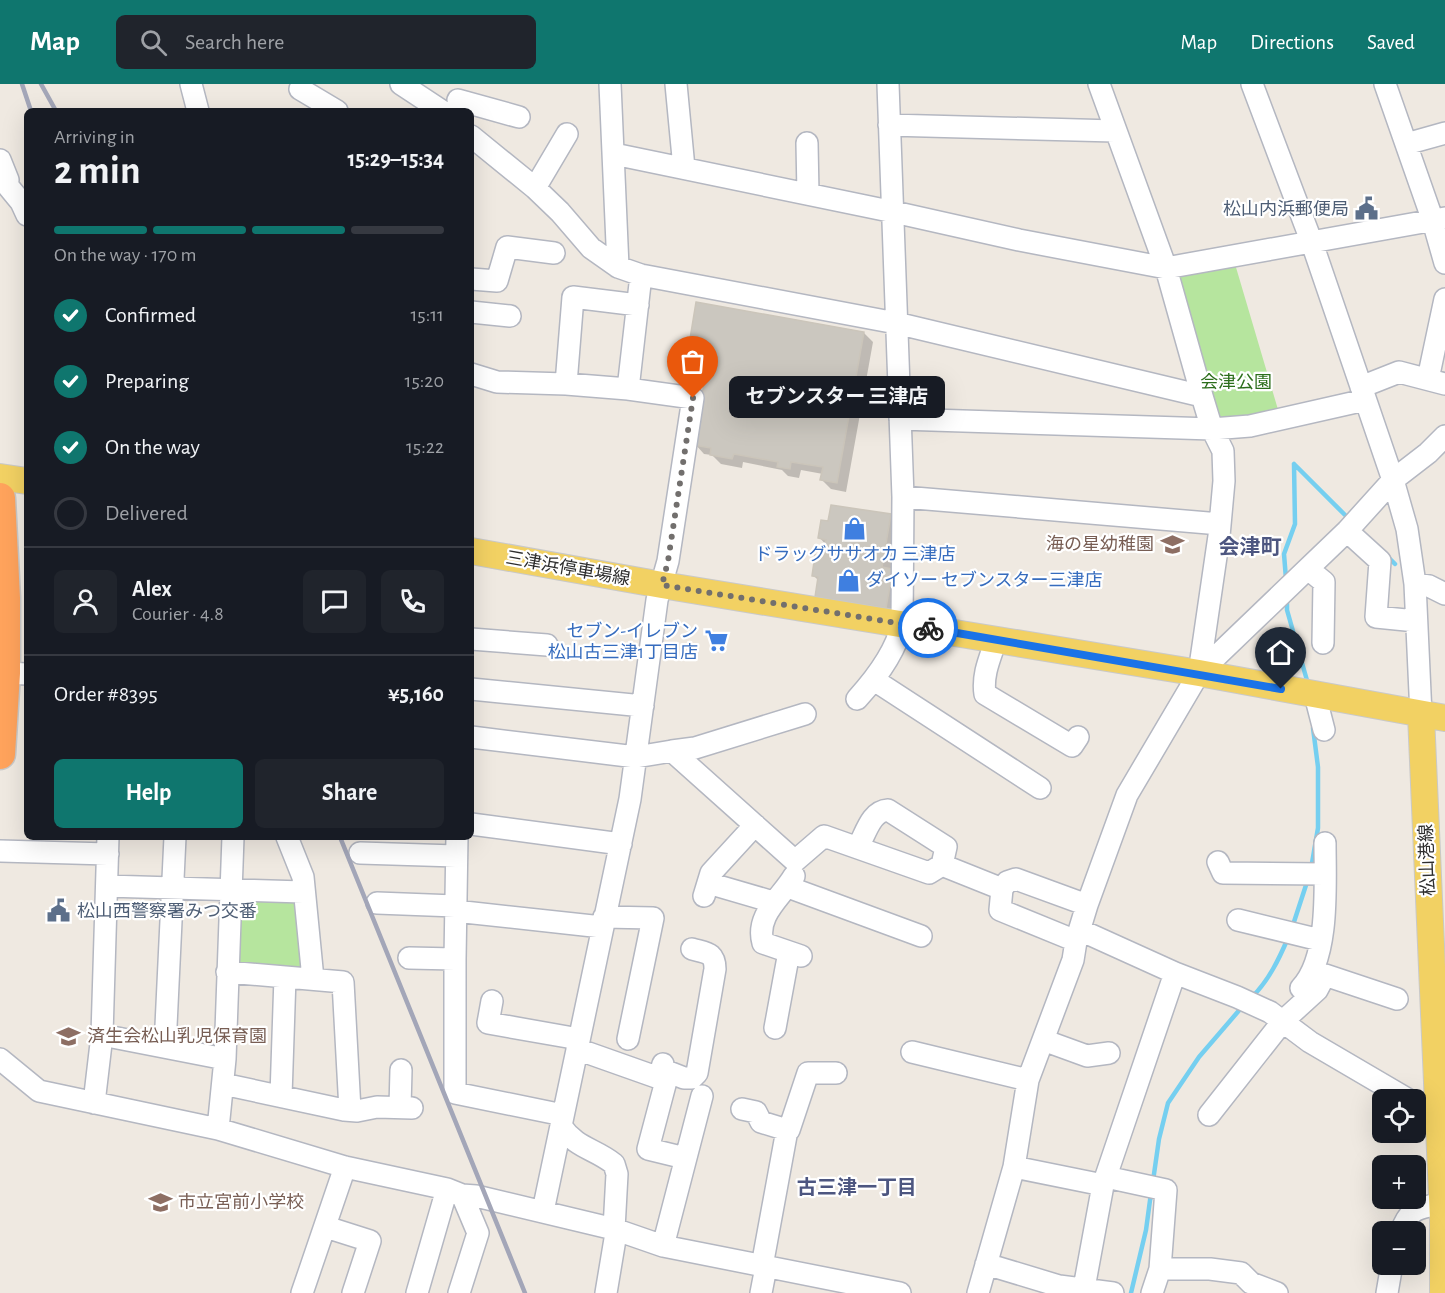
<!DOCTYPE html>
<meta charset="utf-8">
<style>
body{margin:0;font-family:"Alegreya Sans","Noto Sans JP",sans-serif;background:#20242c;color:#f1f3f6;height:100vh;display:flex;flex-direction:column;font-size:22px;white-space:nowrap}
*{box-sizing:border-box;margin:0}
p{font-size:20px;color:#9ea1a6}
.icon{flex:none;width:33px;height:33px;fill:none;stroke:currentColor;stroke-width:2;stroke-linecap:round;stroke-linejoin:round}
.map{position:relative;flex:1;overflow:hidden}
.sheet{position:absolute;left:24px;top:24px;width:450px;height:732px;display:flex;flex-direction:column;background:#171b24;border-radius:9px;box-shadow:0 6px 24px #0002}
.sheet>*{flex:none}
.fabs{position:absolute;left:1372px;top:1005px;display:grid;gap:12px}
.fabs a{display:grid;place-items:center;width:54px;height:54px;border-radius:9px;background:#171b24;box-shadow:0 6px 24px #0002;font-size:30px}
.pin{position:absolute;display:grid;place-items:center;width:51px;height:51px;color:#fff;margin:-62px -26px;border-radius:50% 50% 50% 0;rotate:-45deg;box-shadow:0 0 6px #0007}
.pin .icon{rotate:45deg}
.courier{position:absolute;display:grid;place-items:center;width:60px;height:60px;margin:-30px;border:4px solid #1a73e8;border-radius:50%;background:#fff;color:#222;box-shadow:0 2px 8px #0007}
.bubble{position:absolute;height:42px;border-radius:9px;background:#171b24;box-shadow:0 6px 24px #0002;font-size:20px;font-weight:700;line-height:42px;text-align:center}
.summary em{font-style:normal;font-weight:700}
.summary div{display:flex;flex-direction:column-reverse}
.summary{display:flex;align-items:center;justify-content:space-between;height:102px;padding:0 30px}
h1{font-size:39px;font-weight:700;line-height:45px}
.bar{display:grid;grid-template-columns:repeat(4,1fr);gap:9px 6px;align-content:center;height:72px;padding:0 30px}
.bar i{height:8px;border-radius:4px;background:#363941}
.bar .on{background:#0f766e}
.bar p{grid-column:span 4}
.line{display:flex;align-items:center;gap:15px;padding:0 30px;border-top:2px solid #363941}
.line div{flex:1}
.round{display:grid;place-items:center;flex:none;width:63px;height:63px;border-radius:9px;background:#20242c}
ol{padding:0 30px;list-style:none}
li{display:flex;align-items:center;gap:18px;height:66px}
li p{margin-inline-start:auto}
li .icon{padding:6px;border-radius:50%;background:#0f766e;color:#fff;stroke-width:4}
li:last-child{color:#9ea1a6}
li i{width:33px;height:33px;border:3px solid #363941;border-radius:50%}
.cta{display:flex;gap:12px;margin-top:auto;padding:12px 30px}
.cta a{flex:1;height:69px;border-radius:9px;background:#0f766e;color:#fff;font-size:24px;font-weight:700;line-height:69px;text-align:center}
.cta a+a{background:#20242c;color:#f1f3f6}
header{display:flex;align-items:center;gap:36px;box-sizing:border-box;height:84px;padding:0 30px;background:#0f766e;color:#fff}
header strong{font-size:28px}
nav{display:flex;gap:33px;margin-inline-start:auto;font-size:21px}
.search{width:420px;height:54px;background:#20242c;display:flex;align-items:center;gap:15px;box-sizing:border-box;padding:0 21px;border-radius:9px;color:#9ea1a6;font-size:22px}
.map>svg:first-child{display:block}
</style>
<header>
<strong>Map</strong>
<div class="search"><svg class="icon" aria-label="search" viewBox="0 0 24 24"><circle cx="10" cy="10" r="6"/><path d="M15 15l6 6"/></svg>Search here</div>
<nav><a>Map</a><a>Directions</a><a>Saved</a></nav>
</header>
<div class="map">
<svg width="1445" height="1209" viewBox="0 0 1445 1209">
<rect width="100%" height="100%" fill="#efe9e1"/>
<path fill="#b6e59e" d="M1235 180 1279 329 1215 341 1175 188Z
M235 809 300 810 308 890 231 884Z"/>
<path fill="#0003" d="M864 249 873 258 846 408 831 405 822 396 823 390 801 386 799 394 788 392 782 386 743 378 742 384 721 380 712 371 704 370 695 360 707 290 699 281 700 270 690 260Z
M890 432 903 445 899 536 829 525 816 512 819 497 813 491 824 474 826 461 820 454 830 439Z"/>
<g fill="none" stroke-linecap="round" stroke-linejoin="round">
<path stroke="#75cff0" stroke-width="4.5" d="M1294 380 1345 431
M1386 471 1395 480
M1286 495 1284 470 1295 440 1294 380
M1287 515V526L1308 600
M1311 785 1318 744V683L1313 644
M1292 844 1308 795
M1252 913C1269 896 1279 875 1288 854
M1153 1097 1159 1055 1168 1019 1199 973 1242 923
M1131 1209 1146 1146 1151 1109"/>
</g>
<path fill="#cbc7bf" stroke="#cbc5ba" stroke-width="1.5" d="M696 218 864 248 837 399 820 396 823 383 791 378 790 385 777 383 778 378 734 370 732 375 710 371 711 364 693 361 707 283 697 282 700 263 689 261Z
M831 421 891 430 882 483 893 485 886 524 815 513 818 493 812 492 815 471 823 473 826 456 818 454 821 436 828 437Z"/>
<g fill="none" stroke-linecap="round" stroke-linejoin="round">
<defs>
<path id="minor" d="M191 0 198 27
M401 0 442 27
M610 0 618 183 641 191 896 239 1202 312
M676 0 684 84
M1099 0 1166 184 1202 312 1212 345 1223 367 1224 397 1219 452 1199 589
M1252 0 1312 159 1393 396 1407 445 1415 500 1421 631
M1385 0 1433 137 1445 179
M300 5 337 27
M458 16 519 33
M889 41 1115 47
M471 52 535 104 560 128 591 164 618 183
M807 59 808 110
M1406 60 1445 49
M614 70 894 128 1019 156 1166 184 1445 134
M0 76 8 96 7 101 21 118 27 131
M535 104 567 50
M471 195 497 197 507 163 554 169
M471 228 510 232
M471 290 497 298 566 300 628 305
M1428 295 1445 215
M566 300 573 213 638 221
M1361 303 1399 288 1445 300
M900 335 1212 345 1250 342 1365 316
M903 413 1220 440
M1347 447 1380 477 1376 533 1416 537
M1308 485 1324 498 1323 559
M1415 500 1429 502 1445 510
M471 555 547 561
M996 556C990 574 982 591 985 610L1072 662 1078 653
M5 589 27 590
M874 596 1040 704
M471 605 643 622
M1315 611 1324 646
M857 615C876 594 896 568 902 540L903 413 888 0
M471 653 636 673 672 667 795 777 824 752 929 789 942 781 1002 805 1007 798 1016 795 1087 821
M672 667 695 664 805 630
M471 740 621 760
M287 753 303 793 313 895
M457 753 455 875V1009L563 1031
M858 763C866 749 871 727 888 726L946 763 942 781
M0 767 108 770
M360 769 456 772
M1218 778 1223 789 1325 790
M794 792C782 813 755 831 763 859L801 872
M708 799 773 818
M107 802 303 808
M788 803 921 852
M1002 805 1000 826 1076 857
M704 812 711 789 755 741
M377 819 455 822
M455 827 602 843
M604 833 653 834 628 955
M1238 836 1320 856
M1080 846 1175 889 1237 913 1270 928 1310 958 1409 1016
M409 874 455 875
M227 888 343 898 350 1026
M1301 904C1330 874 1325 799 1325 759
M492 917 488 939 579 955
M775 944 789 868
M102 951 225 975
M1043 956 1087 972 1109 969
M165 963 175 753
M577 965 659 994 663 980
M912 968 1028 996
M0 975 39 1007 218 1045 345 1083 447 1105 462 1111 476 1112 614 1145 663 1162 900 1209
M661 985 684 994H692L697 989 715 885C715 868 706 869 692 865
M659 994 666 997 648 1065 685 1074
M223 1000 344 1026 357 1027 377 1023 412 1024
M281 1012 285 893
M94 1019 102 951 108 753
M400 1023 401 986
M742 1025 756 1028 761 1038 787 1046
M1209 1031 1283 937 1317 906 1325 891 1397 915
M561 1042C577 1065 594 1064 614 1080L617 1090 614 1145 616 1149 606 1209
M218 1045 225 975 233 753
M1014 1083 1103 1101
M1106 1093 1166 1106 1160 1185 1152 1209
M543 1127 630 715 657 516 668 477 693 314 628 305 641 191
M326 1143 370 1157 353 1209
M1401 1148C1411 1119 1421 1127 1445 1117
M663 1162 702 1012
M986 1180 1059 1202 1113 1209
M762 1182 787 1046H789L808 989H836
M1160 1185H1210L1241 1189 1251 1199 1277 1209
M1084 1204 1103 1101 1175 889
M302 1209 345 1083
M417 1209 447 1105
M459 1209 478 1149 462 1111
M761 1209 766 1183
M978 1209 1014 1083 1028 996 1073 876 1076 857 1087 821 1127 711 1199 589 1347 447 1393 396 1428 369 1445 352
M1387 1209 1392 1180"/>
<path id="major" d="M0 393 27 397
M471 467 662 501 1199 589 1445 634
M1421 631 1443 1136V1209"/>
<path id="highway" d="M0 414 5 514V589L0 670"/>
</defs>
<use href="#minor" stroke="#b4b7c1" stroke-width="24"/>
<use href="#major" stroke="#c9c9c9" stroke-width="28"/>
<use href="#highway" stroke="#c9c9c9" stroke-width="33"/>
<use href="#minor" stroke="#fff" stroke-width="21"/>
<use href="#major" stroke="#f2d163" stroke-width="26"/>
<use href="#highway" stroke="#ffa35c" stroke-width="30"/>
<path stroke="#a3a6b8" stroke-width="4.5" d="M22 0 31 27
M41 0 56 27
M340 753 525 1209"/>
</g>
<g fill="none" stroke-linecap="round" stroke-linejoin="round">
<path stroke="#726f6d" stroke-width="6" stroke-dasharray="0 10.8" d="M693 314 668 477 662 501 928 544"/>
<path stroke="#1a73e8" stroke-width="8" d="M928 544 1281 605"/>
</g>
<defs>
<symbol id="civic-bare" viewBox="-9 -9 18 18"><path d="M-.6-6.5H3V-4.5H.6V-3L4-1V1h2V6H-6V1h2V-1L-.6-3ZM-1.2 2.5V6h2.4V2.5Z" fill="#5c6f8a" stroke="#fff" stroke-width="2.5" paint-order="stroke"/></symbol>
<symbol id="shop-bare" viewBox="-9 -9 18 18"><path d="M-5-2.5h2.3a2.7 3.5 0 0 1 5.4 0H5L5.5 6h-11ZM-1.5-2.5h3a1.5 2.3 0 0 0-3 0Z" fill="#3f7fe0" stroke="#fff" stroke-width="2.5" paint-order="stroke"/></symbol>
<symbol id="school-bare" viewBox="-9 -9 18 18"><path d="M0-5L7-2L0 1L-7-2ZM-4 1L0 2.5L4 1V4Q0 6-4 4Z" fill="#8d6e63" stroke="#fff" stroke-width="2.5" paint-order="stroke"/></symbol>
<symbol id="supermarket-bare" viewBox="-9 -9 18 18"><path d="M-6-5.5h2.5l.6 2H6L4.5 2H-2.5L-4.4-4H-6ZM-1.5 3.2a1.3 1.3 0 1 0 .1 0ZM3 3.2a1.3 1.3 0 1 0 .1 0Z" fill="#3f7fe0" stroke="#fff" stroke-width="2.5" paint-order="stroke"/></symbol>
</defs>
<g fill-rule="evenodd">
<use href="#civic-bare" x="1350" y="108" width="33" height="33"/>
<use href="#shop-bare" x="838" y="428" width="33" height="33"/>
<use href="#school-bare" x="1156" y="444" width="33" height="33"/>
<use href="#shop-bare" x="832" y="480" width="33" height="33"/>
<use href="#supermarket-bare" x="700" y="540" width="33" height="33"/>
<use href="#civic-bare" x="42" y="810" width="33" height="33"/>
<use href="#school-bare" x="52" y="936" width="33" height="33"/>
<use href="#school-bare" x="144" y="1102" width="33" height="33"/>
</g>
<g text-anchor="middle" stroke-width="4.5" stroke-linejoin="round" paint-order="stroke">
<g font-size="18" fill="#4e5e75" stroke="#fff" text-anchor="end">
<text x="1349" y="131">松山内浜郵便局</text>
<text x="77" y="833" text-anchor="start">松山西警察署みつ交番</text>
</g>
<g font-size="18" fill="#2c6e1b" stroke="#fff">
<text x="1236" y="304">会津公園</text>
</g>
<g font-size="18" fill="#785e54" stroke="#fff" text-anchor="start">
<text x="1154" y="466" text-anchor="end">海の星幼稚園</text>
<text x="87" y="958">済生会松山乳児保育園</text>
<text x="178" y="1124">市立宮前小学校</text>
</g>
<g font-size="18" fill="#366cbe" stroke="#fff">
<text x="855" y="476">ドラッグササオカ 三津店</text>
<text x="866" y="502" text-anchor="start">ダイソー セブンスター三津店</text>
<text x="698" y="553" text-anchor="end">セブン-イレブン<tspan x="698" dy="21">松山古三津1丁目店</tspan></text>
</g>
<g font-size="18" fill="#2e2e2e" stroke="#fff">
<text transform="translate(568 484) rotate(10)" y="6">三津浜停車場線</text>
<text transform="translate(1427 776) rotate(-92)" y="6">松山港線</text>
</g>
<g font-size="20" font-weight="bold" fill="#4d5680" stroke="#fff">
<text x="857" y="1110">古三津一丁目</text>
</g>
<g font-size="21" font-weight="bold" fill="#4d5680" stroke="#fff">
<text x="1250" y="470">会津町</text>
</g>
</g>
</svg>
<div class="fabs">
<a><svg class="icon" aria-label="locate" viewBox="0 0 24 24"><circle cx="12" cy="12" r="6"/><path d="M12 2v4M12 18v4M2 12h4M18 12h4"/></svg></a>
<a>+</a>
<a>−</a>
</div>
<div class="pin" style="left:693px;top:314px;background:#ea580c"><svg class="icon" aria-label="bag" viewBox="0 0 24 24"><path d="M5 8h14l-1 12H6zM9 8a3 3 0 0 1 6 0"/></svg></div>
<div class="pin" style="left:1281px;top:605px;background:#1f2937"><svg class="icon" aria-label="home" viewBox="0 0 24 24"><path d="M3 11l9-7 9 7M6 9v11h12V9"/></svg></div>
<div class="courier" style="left:928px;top:544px"><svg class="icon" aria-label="bike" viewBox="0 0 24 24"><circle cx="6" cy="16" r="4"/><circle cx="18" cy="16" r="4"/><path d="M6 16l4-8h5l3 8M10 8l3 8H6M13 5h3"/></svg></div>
<div class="bubble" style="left:729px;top:292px;width:216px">セブンスター 三津店</div>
<section class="sheet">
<div class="summary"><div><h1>2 min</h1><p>Arriving in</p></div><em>15:29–15:34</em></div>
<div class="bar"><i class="on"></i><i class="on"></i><i class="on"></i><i></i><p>On the way · 170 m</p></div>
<ol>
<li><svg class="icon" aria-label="check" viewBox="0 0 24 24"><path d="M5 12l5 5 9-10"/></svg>Confirmed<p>15:11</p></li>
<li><svg class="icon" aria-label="check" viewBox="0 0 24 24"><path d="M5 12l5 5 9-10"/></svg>Preparing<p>15:20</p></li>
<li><svg class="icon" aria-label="check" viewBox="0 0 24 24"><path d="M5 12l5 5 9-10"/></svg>On the way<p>15:22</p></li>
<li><i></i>Delivered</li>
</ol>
<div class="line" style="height:108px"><a class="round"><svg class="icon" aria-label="person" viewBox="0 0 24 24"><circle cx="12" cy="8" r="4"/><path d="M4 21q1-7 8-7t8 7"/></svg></a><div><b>Alex</b><p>Courier · 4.8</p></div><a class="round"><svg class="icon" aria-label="chat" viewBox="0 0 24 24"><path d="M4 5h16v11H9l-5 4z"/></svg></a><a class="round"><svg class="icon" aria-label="phone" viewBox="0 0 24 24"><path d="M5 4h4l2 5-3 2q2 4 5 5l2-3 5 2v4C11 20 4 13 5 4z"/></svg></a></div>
<div class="line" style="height:78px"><div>Order #8395</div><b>¥5,160</b></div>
<div class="cta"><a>Help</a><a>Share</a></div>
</section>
</div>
